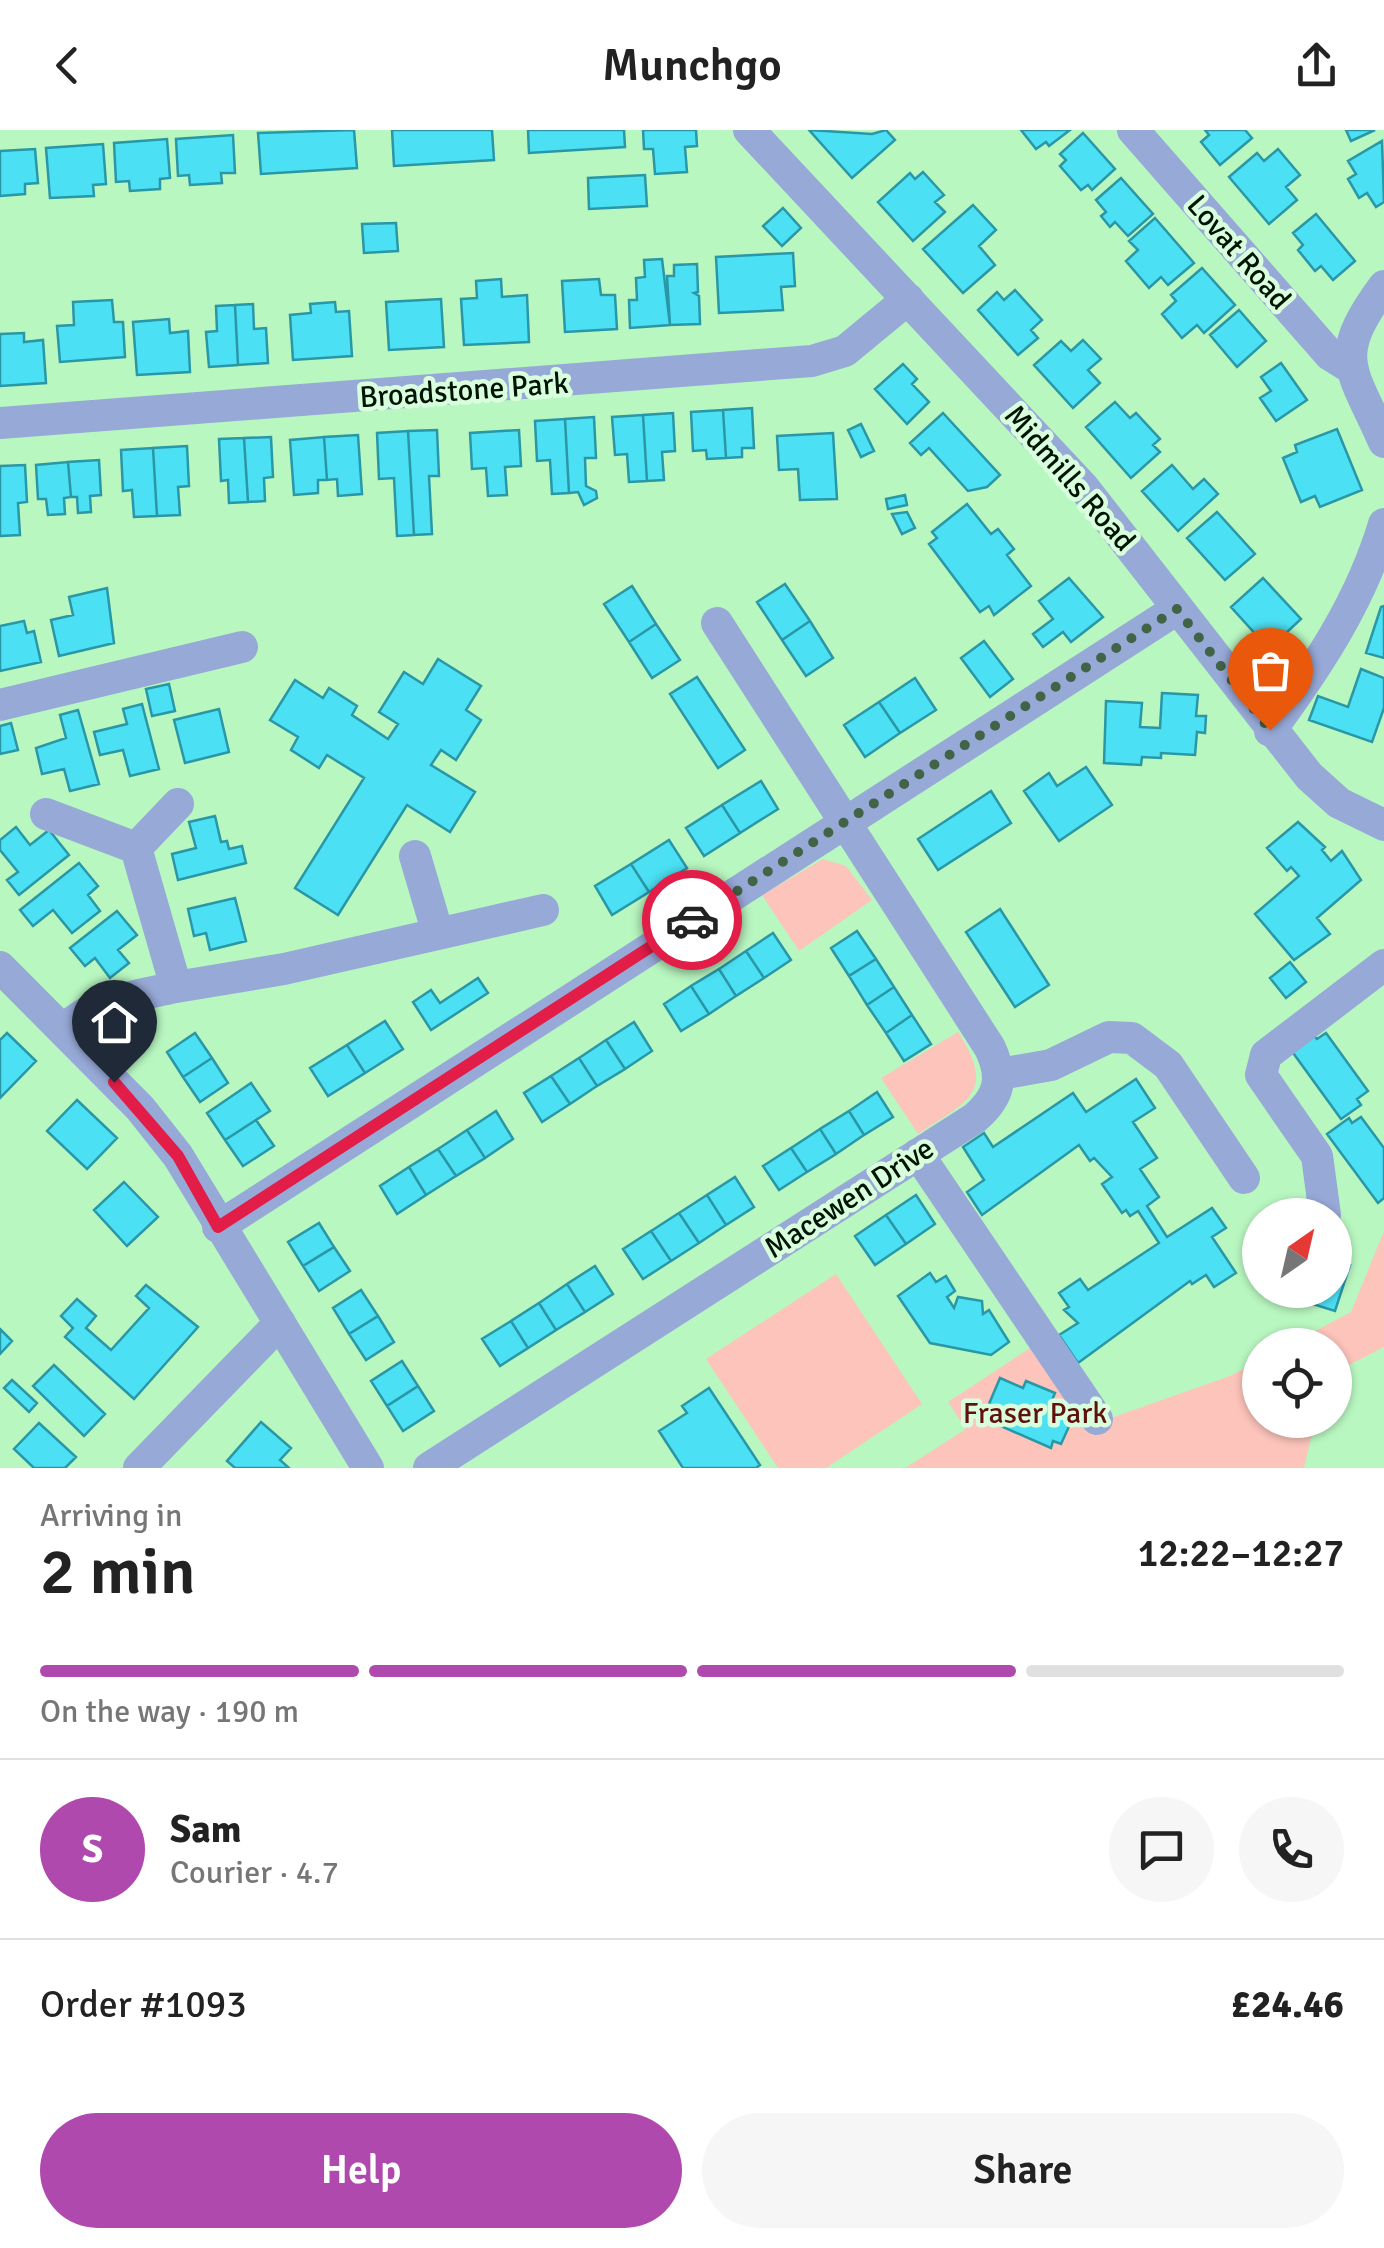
<!DOCTYPE html>
<meta charset="utf-8">
<style>
body{margin:0;font-family:Signika,sans-serif;background:#f6f6f6;color:#222;height:100vh;display:flex;flex-direction:column;font-size:38px;white-space:nowrap}
*{box-sizing:border-box;margin:0}
p{font-size:32px;color:#767676}
.icon{flex:none;width:55px;height:55px;fill:none;stroke:currentColor;stroke-width:2;stroke-linecap:round;stroke-linejoin:round}
.map{position:relative;height:1338px;overflow:hidden}
.sheet{display:flex;flex-direction:column;background:#fff;flex:1}
.sheet>*{flex:none}
.needle{width:65px;rotate:34deg}
.controls{position:absolute;left:1242px;top:1068px;display:grid;gap:20px}
.controls a{display:grid;place-items:center;width:110px;height:110px;border-radius:50%;background:#fff;box-shadow:0 2px 8px #0004;font-size:50px}
.pin{position:absolute;display:grid;place-items:center;width:85px;height:85px;color:#fff;margin:-102px -42px;border-radius:50% 50% 50% 0;rotate:-45deg;box-shadow:0 0 10px #0007}
.pin .icon{rotate:45deg}
.courier{position:absolute;display:grid;place-items:center;width:100px;height:100px;margin:-50px;border:8px solid #e11d48;border-radius:50%;background:#fff;color:#222;box-shadow:0 2px 12px #0007}
.overview em{font-style:normal;font-weight:600}
.overview div{display:flex;flex-direction:column-reverse}
.overview{display:flex;align-items:center;justify-content:space-between;height:170px;padding:0 40px}
h1{font-size:65px;font-weight:600;line-height:75px}
.bar{display:grid;grid-template-columns:repeat(4,1fr);gap:15px 10px;align-content:center;height:120px;padding:0 40px}
.bar i{height:12px;border-radius:8px;background:#e0e0e0}
.bar .current{background:#af49ad}
.bar p{grid-column:span 4}
.line{display:flex;align-items:center;gap:25px;padding:0 40px;border-top:2px solid #e0e0e0}
.line div{flex:1}
.round{display:grid;place-items:center;flex:none;width:105px;height:105px;border-radius:52px;background:#f6f6f6}
.primary-button{display:flex;gap:20px;margin-top:auto;padding:20px 40px}
.primary-button a{flex:1;height:115px;border-radius:60px;background:#af49ad;color:#fff;font-size:40px;font-weight:600;line-height:115px;text-align:center}
.primary-button a+a{background:#f6f6f6;color:#222}
header{display:flex;justify-content:space-between;align-items:center;height:130px;padding:0 40px;background:#fff;font-size:45px;font-weight:600}
.map>svg:first-child{display:block}
</style>
<header><svg class="icon" aria-label="back" viewBox="0 0 24 24"><path d="M15 5l-7 7 7 7"/></svg>Munchgo<svg class="icon" aria-label="share" viewBox="0 0 24 24"><path d="M12 15V3M7 8l5-5 5 5M5 13v7h14v-7"/></svg></header>
<div class="map">
<svg width="1384" height="1338" viewBox="0 0 1384 1338">
<rect width="100%" height="100%" fill="#b9f7c1"/>
<path fill="#fcc4bb" d="M823 729 846 736 872 770 799 821 762 765Z
M958 902C997 963 968 971 918 1004L881 948Z
M1384 1101V1217L1335 1242V1215H1289L1351 1182Z
M836 1144 922 1274 826 1338H778L706 1229Z
M1050 1205 1108 1289 1230 1246 1260 1230V1290H1315L1304 1338H905L966 1299 948 1272Z"/>
<path fill="#4ce0f4" stroke="#2997a6" stroke-width="2.5" d="M354 0 357 38 261 44 258 3Z
M392 0H492L494 30 394 36Z
M528 0H624L625 17 529 23Z
M643 0H696L697 16 685 17 687 42 655 44 653 19H644Z
M809 0 872 4 886 0 895 10 852 48Z
M1021 0H1070L1049 16 1046 12 1036 19Z
M1205 0H1245L1252 8 1220 35 1201 12 1209 5Z
M1346 0H1375L1351 11Z
M1083 3 1115 39 1092 60 1088 55 1081 60 1060 36 1066 30 1060 24Z
M233 5 235 43H221L222 53 190 55 189 45 178 46 176 9Z
M167 9 170 48 160 49V59L130 61 129 51 116 52 114 13Z
M1382 11 1384 72 1376 77 1367 63 1359 68 1348 49 1356 44 1348 31Z
M103 14 106 54 93 55 94 66 50 68 46 18Z
M35 19 38 53 25 54V64L0 66V21Z
M1278 19 1300 45 1286 57 1297 70 1269 94 1229 47 1257 23 1264 31Z
M923 42 944 65 935 72 945 82 913 111 878 72 910 43 915 49Z
M645 45 647 76 589 79 588 48Z
M1121 48 1153 84 1128 106 1115 92 1110 97 1101 86 1106 82 1096 70Z
M973 75 996 100 979 116 995 135 963 163 923 119Z
M783 78 801 98 782 116 763 96Z
M1316 84 1355 131 1333 150 1321 136 1315 141 1298 120 1303 115 1293 103Z
M1155 88 1194 133 1168 155 1161 147 1149 158 1126 131 1138 120 1129 111Z
M396 93 398 121 364 123 362 94Z
M793 123 795 156 781 157 783 180 719 183 716 127Z
M662 129 670 195 630 198 629 170H637L636 148 645 147 644 130Z
M697 134 698 162 694 163 699 166 700 194 670 195 667 146H674V135Z
M1202 138 1235 175 1204 203 1197 195 1182 208 1162 184 1176 171 1171 165Z
M501 149 502 167 527 165 529 212 464 215 461 169 477 168 476 151Z
M599 149 601 165H615L617 199 565 202 562 151Z
M1015 160 1042 190 1031 200 1038 208 1018 225 978 180 997 162 1004 170Z
M441 169 444 217 389 220 386 172Z
M112 170 114 192H123L125 227 60 232 57 196 74 195 73 172Z
M335 172 336 182 349 181 352 226 293 230 290 185 311 183 310 174Z
M253 174 254 199 266 198 268 233 238 235 235 175Z
M235 175 238 235 209 237 206 202 217 201 216 176Z
M1239 180 1266 211 1237 237 1210 205Z
M169 189 170 203 188 201 190 242 137 245 133 192Z
M24 203V212L43 210 46 253 0 256V204Z
M1083 210 1101 229 1088 240 1100 253 1073 278 1034 235 1061 211 1071 221Z
M1281 233 1307 270 1276 291 1260 268 1271 261 1261 247Z
M903 234 917 249 912 254 929 272 907 294 875 259Z
M1115 272 1130 288 1136 283 1160 309 1153 315 1160 322 1131 348 1086 297Z
M752 278 754 318H742V327L726 328 723 280Z
M723 280 726 328 707 329 706 320 693 321 691 282Z
M673 283 675 321 662 322 664 350 647 351 643 285Z
M943 283 1000 345 987 357 968 361 929 318 921 325 910 313Z
M643 285 647 351 629 352 627 324 615 325 612 287Z
M594 287 596 328H585L586 356 596 361 597 368 584 375 578 362 569 363 565 289Z
M565 289 569 363 552 364 550 330 537 331 535 291Z
M861 294 874 321 861 327 848 300Z
M1337 299 1362 360 1320 377 1315 366 1301 372 1283 328 1297 322 1295 315Z
M437 300 439 346H429L432 404 414 405 408 301Z
M519 300 521 336 505 337 507 365 488 366 486 338 472 339 470 303Z
M408 301 414 405 397 406 394 348 379 349 377 303Z
M833 303 837 369 800 370 798 339 779 340 777 306Z
M358 305 362 364 338 366 337 349 327 350 324 307Z
M271 307 273 347 264 348 265 371 248 372 244 308Z
M324 307 327 350H318V363L294 365 290 310Z
M244 308 248 372 229 373 228 350 221 351 219 309Z
M187 316 189 356 178 357 180 385 157 386 153 318Z
M153 318 157 386 134 387 132 360 123 361 121 320Z
M99 330 101 365 90 366 91 382 78 383 77 367H71L68 332Z
M68 332 71 367 64 368 65 384 48 385 46 369H38L36 335Z
M25 335 27 372 18 373 20 405 0 406V336Z
M1172 335 1193 359 1204 349 1218 364 1178 401 1142 361Z
M905 365 907 375 888 379 886 369Z
M967 374 991 404 998 399 1014 419 1007 425 1031 456 994 485 989 476 980 482 929 414 937 408 932 402Z
M907 382 915 398 902 404 892 384Z
M1217 382 1255 424 1225 450 1187 408Z
M1069 448 1103 487 1071 512 1063 502 1043 517 1033 504 1053 489 1039 471Z
M1263 448 1301 489 1269 519 1231 477Z
M785 454 810 491 782 510 757 472Z
M632 456 656 494 629 512 604 474Z
M107 458 114 513 59 526 51 490 73 485 69 467Z
M1381 477 1384 476V528L1366 523Z
M24 491 27 503 34 501 41 532 0 541V496Z
M810 491 833 528 806 546 782 510Z
M656 494 680 530 652 548 629 512Z
M984 511 1013 549 990 567 961 528Z
M438 529 481 556 466 580 481 590 456 630 441 620 431 635 475 662 450 702 407 675 338 785 295 758 364 648 327 625 319 638 291 620 298 607 270 590 295 550 323 568 329 558 357 576 352 585 388 609 398 594 379 582 404 542 423 554Z
M1361 539 1384 548V578L1372 612 1309 590 1318 566 1348 577Z
M697 547 745 620 718 638 670 564Z
M915 548 936 580 900 603 879 572Z
M169 554 175 581 152 586 146 559Z
M1162 563 1198 565 1196 586H1206L1205 603 1197 602 1195 625 1161 623V628L1142 627 1141 635 1104 633 1106 571 1142 573 1140 597 1160 598Z
M879 572 900 603 865 627 844 595Z
M142 574 159 639 130 646 123 620 100 625 94 602 127 594 123 579Z
M219 579 229 622 185 633 174 590Z
M78 580 99 654 70 661 64 639 42 644 36 618 66 608 60 585Z
M11 593 18 620 0 624V596Z
M1086 637 1112 675 1059 711 1024 661 1049 643 1057 656Z
M761 651 778 679 740 703 722 675Z
M991 661 1011 693 938 740 918 709Z
M722 675 740 703 704 726 686 698Z
M215 686 221 712 227 711 229 719 242 716 246 733 178 750 172 724 196 718 189 692Z
M1298 692 1325 717 1322 720 1331 731 1342 721 1361 750 1317 788 1330 804 1294 830 1255 784 1299 746 1291 737 1287 741 1267 718Z
M16 697 30 715 49 700 69 725 19 765 7 750 18 742 0 720V710Z
M669 710 687 738 649 762 631 734Z
M79 733 98 756 88 765 100 781 72 803 53 780 33 796 20 780Z
M631 734 649 762 612 785 595 756Z
M235 768 246 811 210 820 206 803 194 806 188 779Z
M1000 779 1049 855 1015 877 966 802Z
M117 781 137 805 118 820 129 833 110 848 95 828 85 836 70 818Z
M857 801 876 829 849 846 831 818Z
M773 803 791 830 764 848 746 821Z
M746 821 764 848 736 866 719 839Z
M876 829 894 857 867 875 849 846Z
M1290 832 1306 852 1286 868 1270 848Z
M719 839 736 866 709 884 691 856Z
M478 848 488 863 431 900 413 872 431 860 440 873Z
M691 856 709 884 681 901 664 874Z
M894 857 912 885 886 903 867 875Z
M912 885 931 914 904 931 886 903Z
M385 891 403 919 365 943 347 915Z
M634 892 652 921 625 939 606 910Z
M7 903 36 931 0 968V910Z
M195 903 212 928 183 947 167 922Z
M1326 903 1368 961 1357 969 1361 975 1341 989 1291 920 1313 905 1317 909Z
M606 910 625 939 597 956 579 928Z
M347 915 365 943 328 966 310 938Z
M212 928 228 953 200 972 183 947Z
M579 928 597 956 570 974 551 946Z
M551 946 570 974 542 992 524 963Z
M1136 949 1155 978 1133 992 1157 1028 1140 1039 1159 1067 1147 1076 1167 1107 1212 1078 1226 1098 1212 1107 1236 1143 1214 1157 1206 1145 1192 1154 1190 1151 1078 1233 1059 1205 1078 1193 1064 1180 1069 1177 1059 1163 1080 1149 1088 1160 1159 1113 1138 1081 1130 1086 1126 1080 1122 1083 1102 1054 1112 1047 1094 1028 1090 1031 1079 1015 982 1085 967 1062 984 1050 963 1017 984 1003 993 1017 1073 963 1086 982Z
M251 953 270 981 225 1010 207 983Z
M877 962 893 987 864 1005 849 981Z
M77 970 117 1008 87 1039 47 1001Z
M496 981 513 1009 485 1028 467 1000Z
M849 981 864 1005 836 1024 820 999Z
M1361 987 1384 1018V1068L1378 1073 1327 1004 1349 988 1352 993Z
M256 990 274 1016 243 1036 225 1010Z
M820 999 836 1024 807 1042 791 1018Z
M467 1000 485 1028 456 1046 438 1019Z
M791 1018 807 1042 779 1060 763 1036Z
M438 1019 456 1046 426 1065 409 1037Z
M409 1037 426 1065 397 1084 380 1056Z
M735 1047 754 1077 726 1095 707 1065Z
M124 1052 158 1087 127 1116 94 1080Z
M707 1065 726 1095 699 1113 679 1083Z
M916 1065 935 1094 906 1114 886 1085Z
M679 1083 699 1113 671 1131 651 1101Z
M886 1085 906 1114 875 1135 855 1106Z
M319 1093 334 1117 303 1136 288 1112Z
M651 1101 671 1131 643 1149 623 1119Z
M334 1117 350 1141 319 1161 303 1136Z
M1335 1131 1350 1135 1335 1181 1271 1161 1335 1160Z
M595 1136 613 1164 585 1182 567 1154Z
M930 1143 936 1152 946 1146 955 1161 947 1167 954 1178 958 1167 982 1171 983 1184 989 1180 1009 1212 991 1225 930 1213 898 1166Z
M567 1154 585 1182 556 1200 539 1173Z
M146 1155 198 1197 134 1269 65 1207 73 1198 61 1186 77 1169 96 1186 86 1198 111 1220 149 1178 136 1166Z
M361 1160 378 1186 349 1204 333 1178Z
M539 1173 556 1200 528 1218 511 1191Z
M378 1186 394 1212 366 1230 349 1204Z
M511 1191 528 1218 500 1236 482 1209Z
M0 1199 12 1211 0 1224Z
M402 1231 418 1256 387 1276 371 1251Z
M54 1235 105 1284 84 1306 33 1256Z
M1000 1248 1023 1258 1026 1251 1055 1263 1052 1270 1076 1281 1061 1314 1053 1311 1051 1318 994 1293 996 1286 986 1281Z
M12 1250 37 1273 29 1282 4 1258Z
M418 1256 434 1281 403 1301 387 1276Z
M709 1258 760 1335 756 1338H683L659 1301 687 1283 682 1276Z
M261 1292 291 1318 280 1330 289 1338H235L227 1331Z
M39 1293 76 1327 65 1338H34L14 1319Z"/>
<g fill="none" stroke-linecap="round" stroke-linejoin="round">
<path stroke="#97a9d7" stroke-width="32" d="M749 0 1084 358 1309 646 1339 673 1384 695
M1133 0 1330 225 1351 238
M1384 156C1330 229 1352 238 1384 312
M0 293 812 231 845 221 908 169
M0 575 242 517
M1270 601C1318 536 1361 471 1384 394
M46 684 136 718 176 857C137 866 93 870 64 900
M136 718 178 674
M415 726 438 804
M0 837 140 978 178 1026 368 1338
M176 857 284 839 543 780
M1000 944 1051 935 1109 907 1132 908 1168 935 1244 1048
M918 1024 1097 1289
M1325 1085 1317 1026 1261 945 1266 925 1384 835
M218 1097 1177 479
M139 1338 280 1193
M429 1338 975 988C1000 966 1004 948 990 918L717 493"/>
</g>
<g fill="none" stroke-linecap="round" stroke-linejoin="round">
<path stroke="#416346" stroke-width="10" stroke-dasharray="0 18" d="M692 790 1177 479 1270 600"/>
<path stroke="#e11d48" stroke-width="12" d="M114 952 178 1026 218 1097 692 790"/>
</g>
<g text-anchor="middle" stroke-width="9" stroke-linejoin="round" paint-order="stroke">
<g font-size="30" fill="#001404" stroke="#d9fedd">
<text transform="translate(1239 122) rotate(49)" y="10">Lovat Road</text>
<text transform="translate(464 260) rotate(-4)" y="10">Broadstone Park</text>
<text transform="translate(1070 348) rotate(49)" y="10">Midmills Road</text>
<text transform="translate(849 1068) rotate(-33)" y="10">Macewen Drive</text>
</g>
<g font-size="30" fill="#60110d" stroke="#d9fedd">
<text x="1035" y="1293">Fraser Park</text>
</g>
</g>
</svg>
<div class="controls">
<a><svg class="needle" viewBox="-14 -14 28 28"><path d="M0-13l5 13h-10z" fill="#e53935"/><path d="M0 13l5-13h-10z" fill="#767676"/></svg></a>
<a><svg class="icon" aria-label="locate" viewBox="0 0 24 24"><circle cx="12" cy="12" r="6"/><path d="M12 2v4M12 18v4M2 12h4M18 12h4"/></svg></a>
</div>
<div class="pin" style="left:1270px;top:600px;background:#ea580c"><svg class="icon" aria-label="bag" viewBox="0 0 24 24"><path d="M5 8h14l-1 12H6zM9 8a3 3 0 0 1 6 0"/></svg></div>
<div class="pin" style="left:114px;top:952px;background:#1f2937"><svg class="icon" aria-label="home" viewBox="0 0 24 24"><path d="M3 11l9-7 9 7M6 9v11h12V9"/></svg></div>
<div class="courier" style="left:692px;top:790px"><svg class="icon" aria-label="car" viewBox="0 0 24 24"><path d="M5 17H2v-5l4-1 3-4h7l3 4 3 1v5h-3M9 17h6M6 11h13"/><circle cx="7" cy="17" r="2"/><circle cx="17" cy="17" r="2"/></svg></div>
</div>
<section class="sheet">
<div class="overview"><div><h1>2 min</h1><p>Arriving in</p></div><em>12:22–12:27</em></div>
<div class="bar"><i class="current"></i><i class="current"></i><i class="current"></i><i></i><p>On the way · 190 m</p></div>
<div class="line" style="height:180px"><b class="round" style="background:#af49ad;color:#fff">S</b><div><b>Sam</b><p>Courier · 4.7</p></div><a class="round"><svg class="icon" aria-label="chat" viewBox="0 0 24 24"><path d="M4 5h16v11H9l-5 4z"/></svg></a><a class="round"><svg class="icon" aria-label="phone" viewBox="0 0 24 24"><path d="M5 4h4l2 5-3 2q2 4 5 5l2-3 5 2v4C11 20 4 13 5 4z"/></svg></a></div>
<div class="line" style="height:130px"><div>Order #1093</div><b>£24.46</b></div>
<div class="primary-button"><a>Help</a><a>Share</a></div>
</section>
